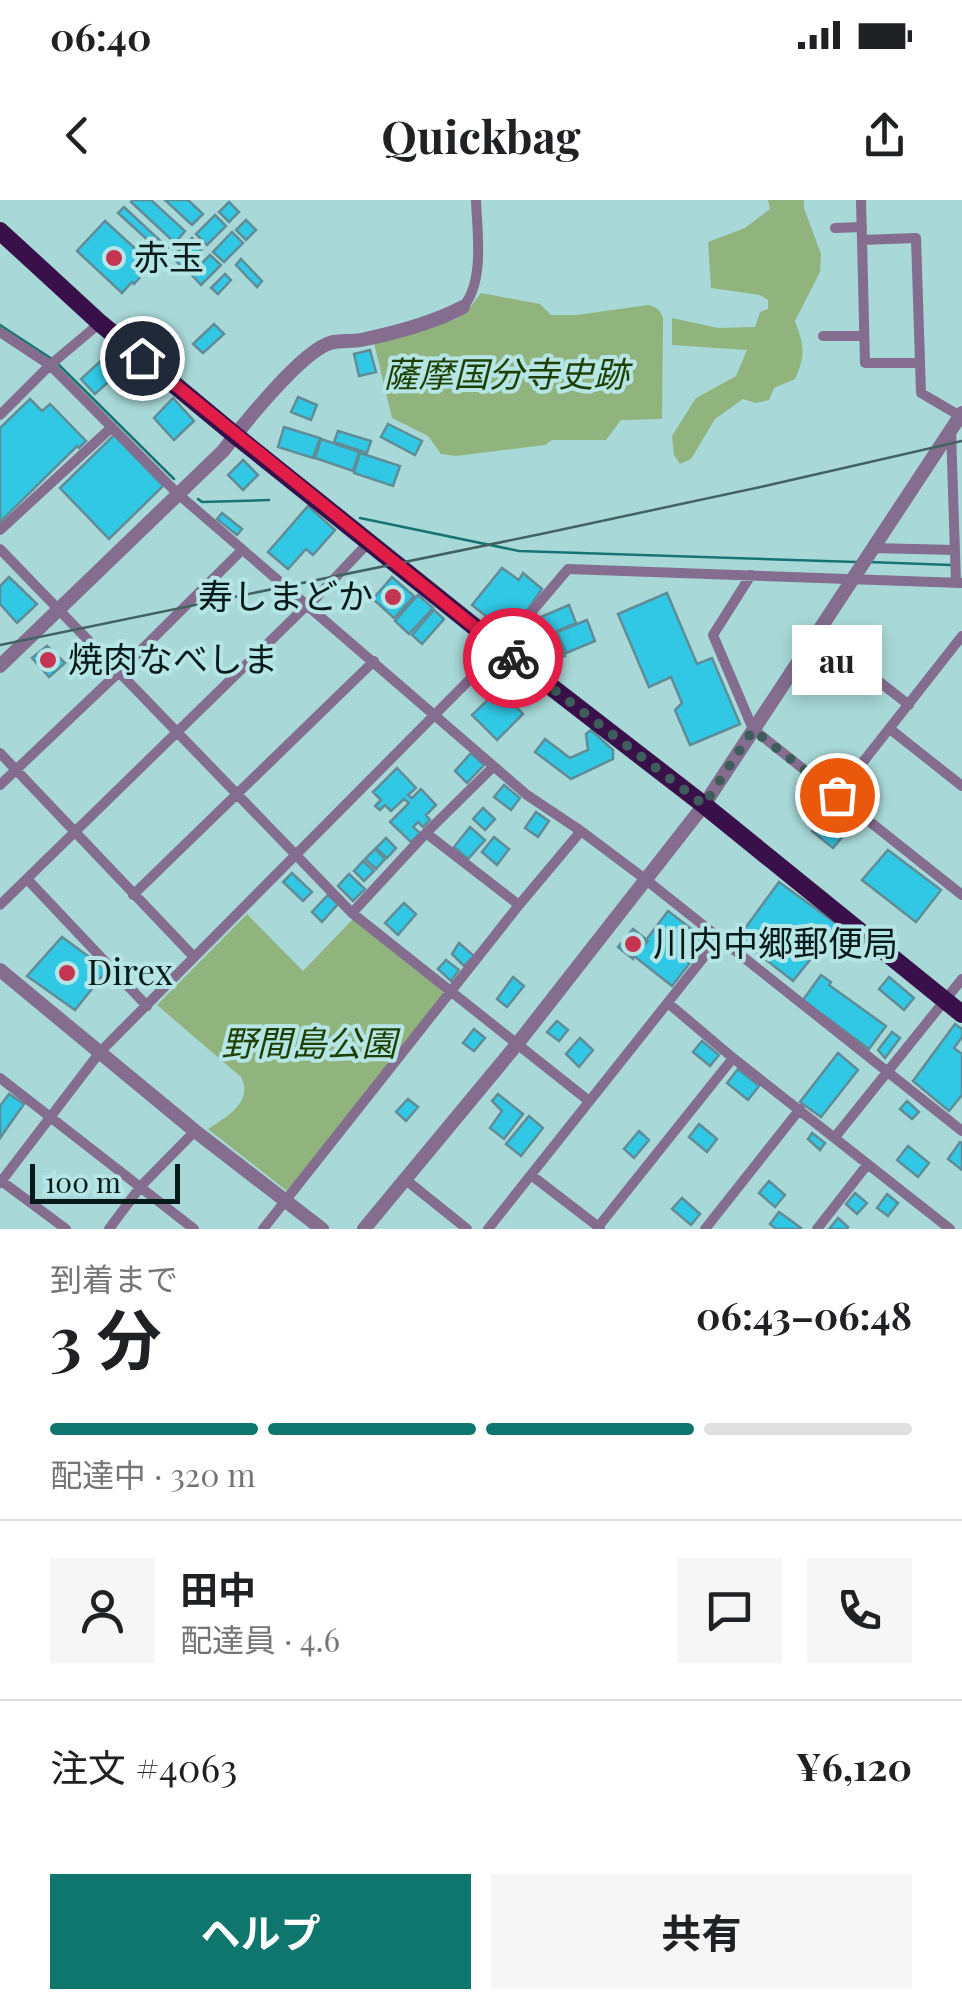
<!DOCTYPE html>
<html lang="ja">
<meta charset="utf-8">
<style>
body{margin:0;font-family:"Playfair Display","Noto Sans JP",serif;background:#f6f6f6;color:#202124;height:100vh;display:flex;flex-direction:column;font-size:38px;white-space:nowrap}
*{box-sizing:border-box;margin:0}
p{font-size:32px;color:#757577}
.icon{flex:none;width:55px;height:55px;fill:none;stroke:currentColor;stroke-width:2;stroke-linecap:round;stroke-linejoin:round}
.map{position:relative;height:1029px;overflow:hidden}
.side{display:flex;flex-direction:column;background:#fff;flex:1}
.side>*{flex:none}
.scale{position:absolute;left:30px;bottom:25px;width:150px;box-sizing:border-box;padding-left:10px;border:5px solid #071a1a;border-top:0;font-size:28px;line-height:35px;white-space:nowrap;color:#071a1a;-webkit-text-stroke:8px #b5e6e5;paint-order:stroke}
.pin{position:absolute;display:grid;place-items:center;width:85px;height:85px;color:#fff;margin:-42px;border:5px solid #fff;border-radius:50%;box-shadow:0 2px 10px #0007}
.courier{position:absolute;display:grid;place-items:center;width:100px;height:100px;margin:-50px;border:8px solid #e11d48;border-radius:50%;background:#fff;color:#222;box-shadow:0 2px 12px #0007}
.bubble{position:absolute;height:70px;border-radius:0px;background:#fff;box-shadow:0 5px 15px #0003;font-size:32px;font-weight:700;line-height:70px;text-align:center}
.headline em{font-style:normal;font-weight:700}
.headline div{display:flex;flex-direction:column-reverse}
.headline{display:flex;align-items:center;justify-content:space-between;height:170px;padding:0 50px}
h1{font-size:65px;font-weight:700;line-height:75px}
.bar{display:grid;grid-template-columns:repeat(4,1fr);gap:15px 10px;align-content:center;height:120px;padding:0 50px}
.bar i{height:12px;border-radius:8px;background:#e0e0e0}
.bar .selected{background:#0f766e}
.bar p{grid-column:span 4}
.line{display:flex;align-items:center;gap:25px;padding:0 50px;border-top:2px solid #e0e0e0}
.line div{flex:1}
.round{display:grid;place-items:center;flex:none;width:105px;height:105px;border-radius:0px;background:#f6f6f6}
.primary-button{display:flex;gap:20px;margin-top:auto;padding:20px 50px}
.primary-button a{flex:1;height:115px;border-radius:0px;background:#0f766e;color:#fff;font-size:40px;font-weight:700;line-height:115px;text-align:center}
.primary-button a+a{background:#f6f6f6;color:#202124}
.status{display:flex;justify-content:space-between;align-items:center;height:70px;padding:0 50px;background:#fff;direction:ltr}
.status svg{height:28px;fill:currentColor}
header{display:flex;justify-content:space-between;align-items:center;height:130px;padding:0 50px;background:#fff;font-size:45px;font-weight:700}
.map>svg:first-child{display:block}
</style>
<div class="status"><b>06:40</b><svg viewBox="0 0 49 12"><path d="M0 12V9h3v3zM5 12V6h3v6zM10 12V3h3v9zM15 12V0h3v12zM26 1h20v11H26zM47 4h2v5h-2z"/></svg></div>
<header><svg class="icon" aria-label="back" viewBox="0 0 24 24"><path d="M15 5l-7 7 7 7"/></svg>Quickbag<svg class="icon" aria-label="share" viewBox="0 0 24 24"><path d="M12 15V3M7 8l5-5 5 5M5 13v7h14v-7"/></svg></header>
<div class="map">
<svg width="962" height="1029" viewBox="0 0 962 1029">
<rect width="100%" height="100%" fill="#a8d9d8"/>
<path fill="#91b37e" d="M768 0H804V8L821 54 820 72 795 121C804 146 806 154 795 179L774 188 769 200 756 203 743 199 715 219 691 259 680 264 674 255 672 236 696 198 736 176 747 150 672 145V118L718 128 755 127 760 112 768 109V100L760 95 711 88 708 42 745 28 770 9Z
M481 93 540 104 551 115H577L648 105C657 107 660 110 663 118L662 219 621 220 606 240H552L545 245 456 256 441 254 428 236 392 218 374 143 456 119 467 111Z
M247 714 303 771 353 719 443 791 444 795 287 991 208 929C226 917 254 902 241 877L157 805Z"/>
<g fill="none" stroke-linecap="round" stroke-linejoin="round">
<path stroke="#187474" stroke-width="2.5" d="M0 125 52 159
M58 164 174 279
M198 299 202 302 269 300
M360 318 519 351 856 362
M869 362 951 365"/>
</g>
<path fill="#31c8e6" stroke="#608c97" stroke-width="2.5" d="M133 0H151L185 31 175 43 131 2Z
M165 0H188L203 14 192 25Z
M229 2 239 12 229 22 219 12Z
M124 7 168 48 163 54 118 13Z
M215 15 226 26 207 45 196 34Z
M246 20 256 30 246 40 236 30Z
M105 21 152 64 134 84 132 82 122 93 77 51Z
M232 32 243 43 224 62 213 52Z
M192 38 202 49 183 68 172 57Z
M210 55 221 65 201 85 191 74Z
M241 59 262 81 257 87 236 65Z
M225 74 231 80 218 94 211 88Z
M214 124 224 134 203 153 193 144Z
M370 150 376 172 359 176 354 154Z
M107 155 116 165V175L95 194 81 179Z
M298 197 317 205 311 220 291 212Z
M173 198 194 221 174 240 154 218Z
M30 199 42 211 50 204 86 241 79 248 77 246 0 322V228Z
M388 224 422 241 415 255 381 237Z
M284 227 320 238 313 258 278 247Z
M338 231 371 241 367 253 334 242Z
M114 235 163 286 109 339 60 288Z
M321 239 359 252 353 271 315 258Z
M360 253 400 266 393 286 354 273Z
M243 260 258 275 243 290 228 275Z
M308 306 335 330 313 355 306 349 288 369 268 352Z
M222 313 242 329 237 335 217 319Z
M502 368 519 380 523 373 542 389 510 435 472 405Z
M9 377 37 404 17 423 0 404V386Z
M392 377 414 396 394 418 373 399Z
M667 393 697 464 712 458 740 524 690 545 675 510 682 503 671 477 649 487 618 414Z
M418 395 433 408 409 434 395 421Z
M569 405 576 423 548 435 541 417Z
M434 410 444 419 422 444 412 435Z
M587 420 595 441 566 453 557 432Z
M556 435 565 456 550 462 542 441Z
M47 446 65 463 49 477 32 458Z
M499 489 523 514 497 540 472 515Z
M591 530 613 550V559L571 579 535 552 545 539 570 558 588 550 586 534Z
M471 553 484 565 467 583 455 571Z
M397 568 416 588 408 595 412 598 421 589 436 605 426 615 430 620 423 627 418 622 413 627 420 633 411 642 390 622 409 603 404 599 391 611 385 605 380 610 375 606 381 600 373 592Z
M504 585 520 598 511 610 494 597Z
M483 608 495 619 485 630 473 619Z
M536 612 549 621 538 637 525 628Z
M821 620 843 636 833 648 812 631Z
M470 627 485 640 468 659 454 647Z
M494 637 509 649 497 665 482 652Z
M386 638 396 648 387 658 376 648Z
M375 649 385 659 376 669 365 659Z
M888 650 941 690 916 722 862 680Z
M363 661 374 671 364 681 354 671Z
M292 673 312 692 303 701 283 682Z
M349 674 365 689 353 701 338 686Z
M779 682 838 725 793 781 738 738Z
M328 695 338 704 322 722 312 712Z
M404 703 416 714 398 735 385 723Z
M668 711 707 741 672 786 634 756Z
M633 729 648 741 634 756 633 759 618 747Z
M62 737 107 770 75 810 27 776Z
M459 743 474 756 464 766 452 754Z
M446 760 459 770 451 781 438 769Z
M821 775 831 782 829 785 886 826 869 849 803 800Z
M513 777 524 786 507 807 497 799Z
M889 777 914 798 904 810 879 789Z
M557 821 568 830 559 841 547 832Z
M955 824 962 829V837L954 848 962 854V895L949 911 913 881Z
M474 829 485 838 474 851 463 843Z
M892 832 900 838 885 858 878 850Z
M580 838 593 850 579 867 566 854Z
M702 841 719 855 710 866 693 852Z
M838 853 858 870 821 917 800 902Z
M738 869 759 886 748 900 727 883Z
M9 894 24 904 0 938V906Z
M498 894 523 914 504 939 490 928 502 911 492 901Z
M408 899 418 907 406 921 396 912Z
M907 901 919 912 912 919 900 909Z
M529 916 543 928 521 956 506 944Z
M699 924 717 939 707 952 689 937Z
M639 931 649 940 634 958 624 949Z
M812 933 825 943 820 950 808 939Z
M960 942 962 943V970L948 959Z
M908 946 929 963 918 977 897 960Z
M769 981 785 995 775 1007 759 993Z
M855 993 867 1003 857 1014 846 1004Z
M887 994 898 1003 888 1016 877 1008Z
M682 998 700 1014 691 1025 672 1009Z
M779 1012 801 1028 800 1029H776L770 1024Z
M838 1018 848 1027 847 1029H829Z"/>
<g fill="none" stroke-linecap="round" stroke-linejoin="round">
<path stroke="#846d8f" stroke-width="10" d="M861 0 862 40
M835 28 862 27
M463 107C485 81 477 32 476 0
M0 132 50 165 178 294 527 595 581 631 645 679 962 931
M823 136H864
M920 163H865L862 40 916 38 921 193 960 216
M0 215 50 165 100 123
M951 230 956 383
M0 330 112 227
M872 348 955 350
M0 349 352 713 589 901
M751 375 713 435 753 529 962 695
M817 433 909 505
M890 529 962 586
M0 553 194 757
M0 585 119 472 242 350
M837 595 962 436
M426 633 519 705
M27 679 147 806
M133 695 374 461
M0 705 302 410 314 400 370 341
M352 713 426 633 493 567
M668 803 733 858 950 1029
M0 878 194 1029
M835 937 962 779
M531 975 600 1028
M0 980 66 1029
M406 980 467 1029
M0 983 100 852 501 448 568 369 962 383
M598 1027 733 858
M109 1029 141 986 195 931
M263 1029 519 705 581 631
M488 1029 719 738
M705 1029 800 909
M817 1029 867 965"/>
<path stroke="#846d8f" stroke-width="14" d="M0 466 223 251C243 225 301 152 330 143 340 140 351 142 361 140 395 133 433 123 463 107
M0 770 195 931 322 1029
M364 1029 518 843 704 605 962 213"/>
<path stroke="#391049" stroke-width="18" d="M0 31 100 123 235 235 501 448 704 605 962 814"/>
<path stroke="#446262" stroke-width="2.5" d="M0 445 541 334 765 286 962 241"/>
</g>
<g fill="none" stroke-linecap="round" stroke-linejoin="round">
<path stroke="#3f5d5c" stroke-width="10" stroke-dasharray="0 18" d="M513 458 704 605 753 530 837 595"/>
<path stroke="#e11d48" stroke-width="12" d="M142 158 513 458"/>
</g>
<g fill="#c53450" stroke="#b5e6e5" stroke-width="4">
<circle cx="114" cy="58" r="10"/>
<circle cx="393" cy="397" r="10"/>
<circle cx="48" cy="460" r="10"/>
<circle cx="633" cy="744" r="10"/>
<circle cx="67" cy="773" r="10"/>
</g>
<g text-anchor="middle" stroke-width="8" stroke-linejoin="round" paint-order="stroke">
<g font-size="35" fill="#071a1a" stroke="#b5e6e5" text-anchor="start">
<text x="134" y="70">赤玉</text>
<text x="373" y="409" text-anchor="end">寿しまどか</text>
<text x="68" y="472">焼肉なべしま</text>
<text x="653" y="756">川内中郷郵便局</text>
<text x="87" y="785">Direx</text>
</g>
<g font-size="35" font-style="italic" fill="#1e3f02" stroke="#b5e6e5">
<text x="506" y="187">薩摩国分寺史跡</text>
<text x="309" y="856">野間島公園</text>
</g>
</g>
</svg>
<div class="scale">100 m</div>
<div class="pin" style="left:837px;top:595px;background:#ea580c"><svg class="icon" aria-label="bag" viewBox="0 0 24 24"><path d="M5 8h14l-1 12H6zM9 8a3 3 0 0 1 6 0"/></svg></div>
<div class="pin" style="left:142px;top:158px;background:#1f2937"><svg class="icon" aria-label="home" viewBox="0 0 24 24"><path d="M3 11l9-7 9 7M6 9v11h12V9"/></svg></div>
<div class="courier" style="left:513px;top:458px"><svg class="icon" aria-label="bike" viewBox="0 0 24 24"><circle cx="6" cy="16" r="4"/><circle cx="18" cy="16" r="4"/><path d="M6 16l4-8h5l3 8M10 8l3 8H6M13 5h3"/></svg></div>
<div class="bubble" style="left:792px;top:425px;width:90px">au</div>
</div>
<section class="side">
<div class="headline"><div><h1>3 分</h1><p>到着まで</p></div><em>06:43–06:48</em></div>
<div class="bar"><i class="selected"></i><i class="selected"></i><i class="selected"></i><i></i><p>配達中 · 320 m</p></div>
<div class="line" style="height:180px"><a class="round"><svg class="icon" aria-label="person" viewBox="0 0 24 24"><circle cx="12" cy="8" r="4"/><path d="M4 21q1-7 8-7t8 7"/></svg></a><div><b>田中</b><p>配達員 · 4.6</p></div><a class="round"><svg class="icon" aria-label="chat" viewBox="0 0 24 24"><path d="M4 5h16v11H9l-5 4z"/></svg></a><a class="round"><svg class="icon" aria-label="phone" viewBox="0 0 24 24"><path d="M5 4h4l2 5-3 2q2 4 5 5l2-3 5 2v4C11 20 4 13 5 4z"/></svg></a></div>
<div class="line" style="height:130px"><div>注文 #4063</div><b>¥6,120</b></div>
<div class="primary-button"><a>ヘルプ</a><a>共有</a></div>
</section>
